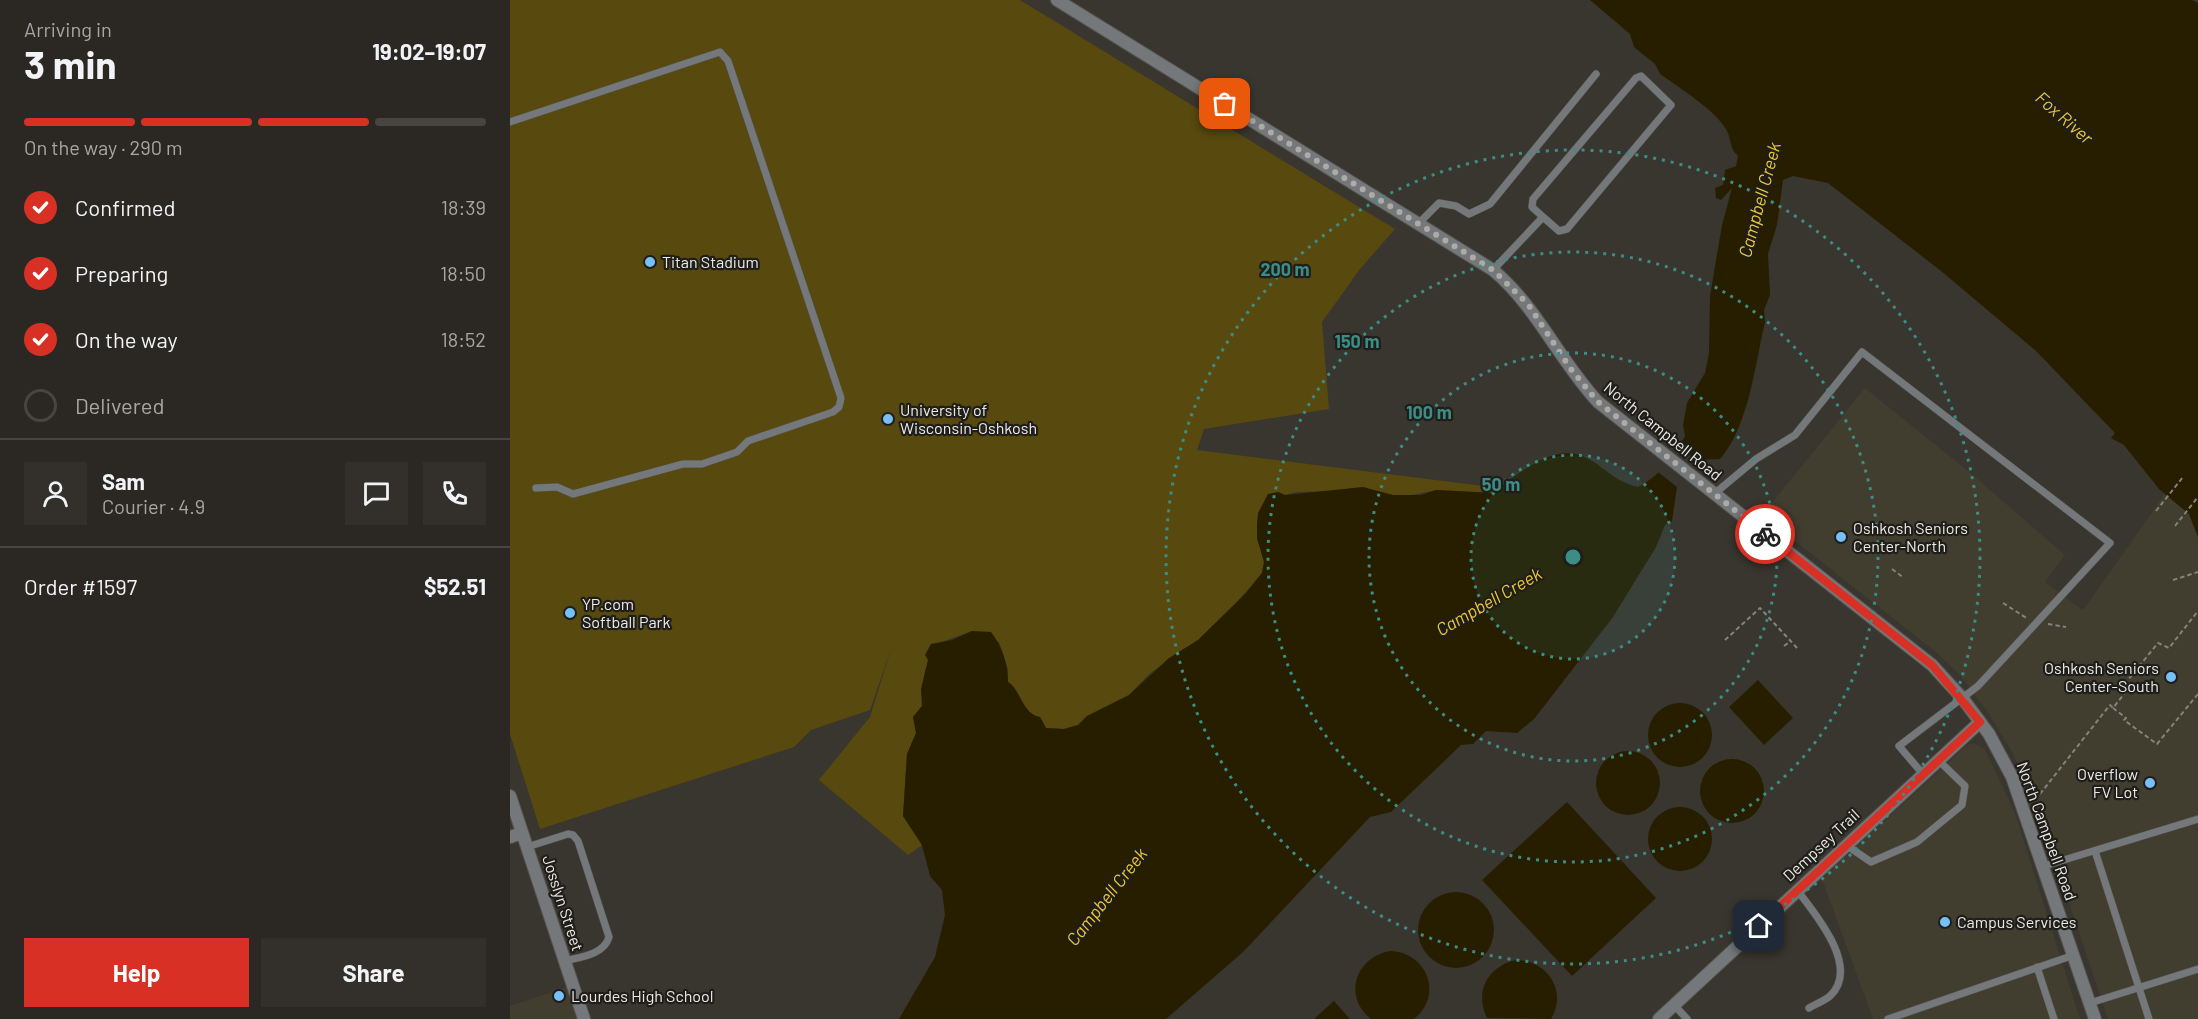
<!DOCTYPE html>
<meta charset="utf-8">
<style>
body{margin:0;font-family:Barlow,sans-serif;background:#33302b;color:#f1f3f6;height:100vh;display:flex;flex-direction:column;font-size:22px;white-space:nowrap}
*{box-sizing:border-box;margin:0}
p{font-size:20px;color:#a6a6a6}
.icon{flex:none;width:33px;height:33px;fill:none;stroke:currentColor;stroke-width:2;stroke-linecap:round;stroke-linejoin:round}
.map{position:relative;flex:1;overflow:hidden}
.side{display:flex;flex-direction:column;background:#2b2823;width:510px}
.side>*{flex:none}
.pin{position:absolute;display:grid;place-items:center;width:51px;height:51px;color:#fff;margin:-26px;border-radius:12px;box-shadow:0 3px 9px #0006}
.courier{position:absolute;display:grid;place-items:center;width:60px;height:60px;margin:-30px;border:4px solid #d93025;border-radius:50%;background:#fff;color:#222;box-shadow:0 2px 8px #0007}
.head em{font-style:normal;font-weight:700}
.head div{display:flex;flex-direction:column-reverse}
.head{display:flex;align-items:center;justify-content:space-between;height:102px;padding:0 24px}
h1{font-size:39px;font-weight:700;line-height:45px}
.bar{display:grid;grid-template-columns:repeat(4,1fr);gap:9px 6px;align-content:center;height:72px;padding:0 24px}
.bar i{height:8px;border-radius:4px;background:#474441}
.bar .selected{background:#d93025}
.bar p{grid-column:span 4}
.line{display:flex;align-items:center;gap:15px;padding:0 24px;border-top:2px solid #474441}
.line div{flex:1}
.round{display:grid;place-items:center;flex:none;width:63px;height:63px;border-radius:0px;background:#33302b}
ol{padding:0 24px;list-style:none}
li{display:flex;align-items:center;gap:18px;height:66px}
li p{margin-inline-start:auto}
li .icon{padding:6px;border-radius:50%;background:#d93025;color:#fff;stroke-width:4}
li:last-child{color:#a6a6a6}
li i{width:33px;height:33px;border:3px solid #474441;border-radius:50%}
.button{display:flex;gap:12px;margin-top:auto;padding:12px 24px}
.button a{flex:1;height:69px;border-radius:0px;background:#d93025;color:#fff;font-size:24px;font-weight:700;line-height:69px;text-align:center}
.button a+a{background:#33302b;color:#f1f3f6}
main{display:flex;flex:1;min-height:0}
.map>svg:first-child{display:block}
</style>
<main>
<section class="side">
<div class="head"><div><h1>3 min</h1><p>Arriving in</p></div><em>19:02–19:07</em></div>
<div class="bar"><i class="selected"></i><i class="selected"></i><i class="selected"></i><i></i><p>On the way · 290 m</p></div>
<ol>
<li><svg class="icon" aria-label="check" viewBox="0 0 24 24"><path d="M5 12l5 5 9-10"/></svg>Confirmed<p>18:39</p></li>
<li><svg class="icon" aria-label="check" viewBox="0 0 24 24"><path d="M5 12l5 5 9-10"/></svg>Preparing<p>18:50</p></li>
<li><svg class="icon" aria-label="check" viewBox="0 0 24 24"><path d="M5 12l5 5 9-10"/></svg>On the way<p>18:52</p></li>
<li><i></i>Delivered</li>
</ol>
<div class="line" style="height:108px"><a class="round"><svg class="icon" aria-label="person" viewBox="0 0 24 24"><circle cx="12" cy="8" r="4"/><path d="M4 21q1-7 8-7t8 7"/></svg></a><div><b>Sam</b><p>Courier · 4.9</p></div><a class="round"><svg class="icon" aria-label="chat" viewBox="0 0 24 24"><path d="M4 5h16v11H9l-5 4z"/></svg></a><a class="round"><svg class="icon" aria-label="phone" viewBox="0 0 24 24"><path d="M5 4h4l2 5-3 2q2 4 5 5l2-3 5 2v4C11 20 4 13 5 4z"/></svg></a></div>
<div class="line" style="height:78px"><div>Order #1597</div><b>$52.51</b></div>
<div class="button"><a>Help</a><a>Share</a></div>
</section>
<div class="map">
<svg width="1688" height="1019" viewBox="0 0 1688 1019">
<rect width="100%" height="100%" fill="#39362f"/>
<path fill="#413d2f" d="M1355 388 1457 470 1555 555 1535 582 1573 610 1655 494 1679 514 1688 537V1019H1598L1528 811 1503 754 1481 717 1450 675 1427 653 1252 515Z
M1463 743 1475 749 1505 813 1570 1019H1363L1312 879 1456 746Z
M63 985 74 1019H0V1006Z"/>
<path fill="#58490e" d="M0 0H510L885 229 850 269 812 322 819 409 694 429 687 450 989 488 983 493 927 490 896 496 827 491 786 492 775 495 748 513 747 538 754 562 752 573 720 610 688 640 639 674 619 695 577 716 568 725 554 729 536 728 530 717C512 714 511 690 498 682V669L489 642 462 631 429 643 415 670 412 706 403 717 406 733 397 754 393 816 412 845 398 855 309 780 360 717 381 649 360 710 301 730 284 747 30 829 0 734Z"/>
<path fill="#271e00" d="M1080 0H1682L1688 3V537L1679 514 1649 489 1614 445 1601 438 1605 433 1526 351 1431 271 1318 183 1283 176 1273 180 1267 225 1258 254 1260 295 1254 310 1255 322C1245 364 1239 426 1210 459L1187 460 1167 487 1162 521 1155 525 1146 547 1103 617 1024 719 1007 733 976 731 963 744 951 745 881 812 860 817 733 952 656 1019H389L425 957 435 915 432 890 420 876 412 845 393 816 397 754 406 733 403 717 412 706 411 689 418 660 415 655 421 644 442 640 462 631 481 632C492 646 498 664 498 682 511 690 512 714 530 717L536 728 554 729 568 725 577 716 619 695 659 658 688 640 736 593 752 573 754 562 747 538V525L748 513 758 494 768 492 775 495 853 487 883 495H911L926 490 983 493C1005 475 1044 442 1075 457 1097 468 1101 480 1128 487 1152 474 1162 459 1175 436L1173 425 1177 403 1195 373 1199 353 1200 296 1212 225 1222 188 1211 200 1206 198 1205 188 1213 185 1215 170 1226 166 1228 156C1219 148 1222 141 1217 131 1207 111 1168 87 1150 74L1145 64 1124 47 1120 34Z
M1248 680 1283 718 1254 745 1219 707Z
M1138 735a32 32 0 1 1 64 0a32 32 0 1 1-64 0Z
M1086 783a32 32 0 1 1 64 0a32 32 0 1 1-64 0Z
M1190 791a32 32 0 1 1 64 0a32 32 0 1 1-64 0Z
M1057 802 1146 898 1062 976 972 880Z
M1138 839a32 32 0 1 1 64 0a32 32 0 1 1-64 0Z
M908 930a38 38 0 1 1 76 0a38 38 0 1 1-76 0Z
M880 951C917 952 934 995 904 1019H861C832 996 846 957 880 951Z
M1006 960C1037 960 1058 991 1041 1019L977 1018C964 992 978 966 1006 960Z
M824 1001 840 1019H805V1018Z"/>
<path fill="#39362f" d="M1168 446 1187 461 1167 487 1148 472Z"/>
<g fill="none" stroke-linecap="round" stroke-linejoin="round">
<defs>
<path id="lane" d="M0 122 210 52 218 61 331 398 329 407 323 412 238 441 227 452 192 464H173L63 494 47 487 26 488
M909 223 929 203 946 206 959 214 980 204 1086 74
M983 270 1033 217 1022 207 1023 199 1126 78 1131 76 1161 105 1057 229 1049 231 1033 217
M1204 494 1246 459 1285 435 1352 352 1600 543 1468 686 1389 746 1412 773
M1336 845 1361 862 1407 842 1452 805 1455 786 1427 759
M17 847 58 834 63 835 68 841 99 937C94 955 70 957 54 961
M1585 851 1639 1019
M1534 866 1688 819
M1287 890C1305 914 1351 967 1320 996 1314 1001 1306 1004 1299 1008
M1527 967 1544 1019
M1580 1003 1688 969
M1164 1005 1177 1019
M1378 1019 1564 955"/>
<path id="street" d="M547 0 983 270C1027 307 1049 360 1088 402L1422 665 1453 699 1479 734 1502 777 1585 1019
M0 796 74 1019
M0 837 12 833
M1149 1019 1470 722"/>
</defs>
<use href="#lane" stroke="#56534c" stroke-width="8"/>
<use href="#street" stroke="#56534c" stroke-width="14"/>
<path stroke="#85827c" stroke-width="2" stroke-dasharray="4.5 3" stroke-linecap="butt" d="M1646 511 1673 477
M1665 526 1688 497
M1382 569 1394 578
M1663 580 1688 572
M1493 603 1518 619
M1538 624 1556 627
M1215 640 1250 608 1288 649
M1274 646 1281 641
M1603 708 1616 718 1614 720 1647 744 1688 694
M1530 794 1592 715 1600 705 1603 708 1618 689 1613 686 1648 643 1659 648 1688 611"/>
<use href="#lane" stroke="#74787b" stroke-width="7"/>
<use href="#street" stroke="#74787b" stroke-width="12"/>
</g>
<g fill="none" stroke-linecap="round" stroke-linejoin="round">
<path stroke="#adaba5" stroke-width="6" stroke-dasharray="0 10.8" d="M715 104 983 270 1018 304 1060 368 1088 402 1255 534"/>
<path stroke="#d93025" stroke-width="8" d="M1249 926 1470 722 1422 665 1255 534"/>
</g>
<circle cx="1063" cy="557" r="102" fill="#3b8d86" fill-opacity=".12"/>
<g fill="none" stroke="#3b8d86" stroke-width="3" stroke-dasharray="3 6">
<circle cx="1063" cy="557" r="102"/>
<circle cx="1063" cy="557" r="204"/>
<circle cx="1063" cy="557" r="305"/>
<circle cx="1063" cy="557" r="407"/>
</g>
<g fill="#76c0f7" stroke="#1f1e1a" stroke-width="2">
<circle cx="140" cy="262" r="6"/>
<circle cx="378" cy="419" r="6"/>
<circle cx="1331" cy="537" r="6"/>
<circle cx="60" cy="613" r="6"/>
<circle cx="1661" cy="677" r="6"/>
<circle cx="1640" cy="783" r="6"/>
<circle cx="1435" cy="922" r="6"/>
<circle cx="49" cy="996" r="6"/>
</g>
<g text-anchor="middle" stroke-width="4.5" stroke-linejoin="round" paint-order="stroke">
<g font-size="16" fill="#eceae5" stroke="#1f1e1a" text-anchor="start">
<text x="152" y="268">Titan Stadium</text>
<text x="390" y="416">University of<tspan x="390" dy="18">Wisconsin-Oshkosh</tspan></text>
<text x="1343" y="534">Oshkosh Seniors<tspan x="1343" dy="18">Center-North</tspan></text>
<text x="72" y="610">YP.com<tspan x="72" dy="18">Softball Park</tspan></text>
<text x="1649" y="674" text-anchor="end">Oshkosh Seniors<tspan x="1649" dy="18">Center-South</tspan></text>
<text x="1628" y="780" text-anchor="end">Overflow<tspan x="1628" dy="18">FV Lot</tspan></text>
<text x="1447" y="928">Campus Services</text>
<text x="61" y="1002">Lourdes High School</text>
</g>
<g font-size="16" fill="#eceae5" stroke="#1f1e1a">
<text transform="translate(1153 431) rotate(39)" y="6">North Campbell Road</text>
<text transform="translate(1537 831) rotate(70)" y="6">North Campbell Road</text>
<text transform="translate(1311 845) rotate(-43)" y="6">Dempsey Trail</text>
<text transform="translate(53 903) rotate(72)" y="6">Josslyn Street</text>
</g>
<g font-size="18" font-style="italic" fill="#ecc735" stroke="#1f1e1a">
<text transform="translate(1554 118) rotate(41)" y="6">Fox River</text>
<text transform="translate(1250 200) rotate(-75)" y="6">Campbell Creek</text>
<text transform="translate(979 602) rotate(-30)" y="6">Campbell Creek</text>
<text transform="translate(597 897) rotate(-52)" y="6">Campbell Creek</text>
</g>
</g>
<circle cx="1063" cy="557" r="9" fill="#3b8d86" stroke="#1f1e1a" stroke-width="3"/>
<g font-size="18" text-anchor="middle" font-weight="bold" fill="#3b8d86" stroke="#1f1e1a" stroke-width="4.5" stroke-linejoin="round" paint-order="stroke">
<text x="775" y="276">200 m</text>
<text x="847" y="348">150 m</text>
<text x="919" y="419">100 m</text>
<text x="991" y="491">50 m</text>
</g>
</svg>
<div class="pin" style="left:715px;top:104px;background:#ea580c"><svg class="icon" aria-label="bag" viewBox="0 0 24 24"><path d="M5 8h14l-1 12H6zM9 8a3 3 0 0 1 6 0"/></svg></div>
<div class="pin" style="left:1249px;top:926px;background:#1f2937"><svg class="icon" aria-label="home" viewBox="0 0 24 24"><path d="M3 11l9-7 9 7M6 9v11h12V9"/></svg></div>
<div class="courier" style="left:1255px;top:534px"><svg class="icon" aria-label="bike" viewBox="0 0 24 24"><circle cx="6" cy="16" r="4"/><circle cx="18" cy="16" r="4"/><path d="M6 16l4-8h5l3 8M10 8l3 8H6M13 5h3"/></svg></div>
</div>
</main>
